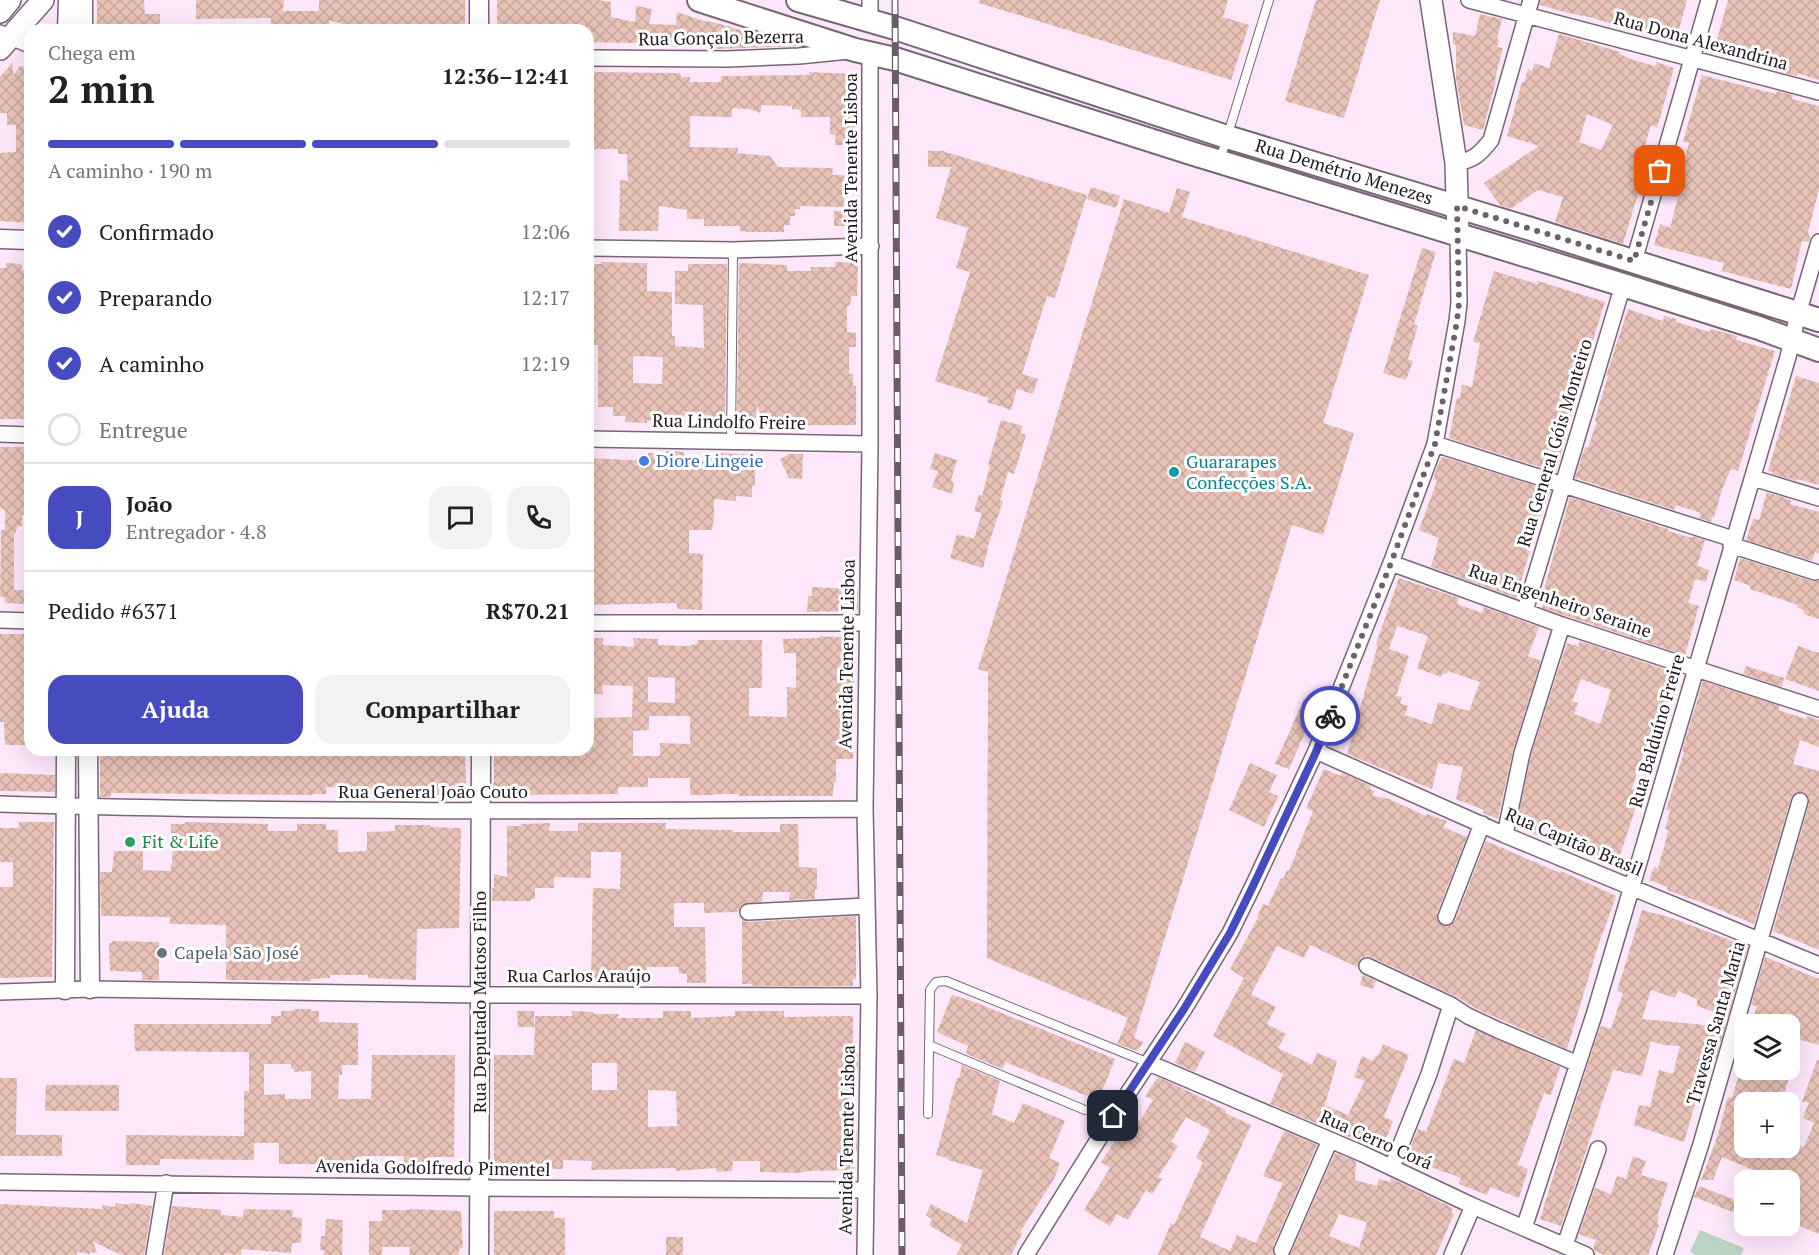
<!DOCTYPE html>
<html lang="pt">
<meta charset="utf-8">
<style>
body{margin:0;font-family:"PT Serif",serif;background:#f2f2f2;color:#202124;height:100vh;display:flex;flex-direction:column;font-size:22px;white-space:nowrap}
*{box-sizing:border-box;margin:0}
p{font-size:20px;color:#757577}
.icon{flex:none;width:33px;height:33px;fill:none;stroke:currentColor;stroke-width:2;stroke-linecap:round;stroke-linejoin:round}
.map{position:relative;flex:1;overflow:hidden}
.side{position:absolute;left:24px;top:24px;width:570px;height:732px;display:flex;flex-direction:column;background:#fff;border-radius:18px;box-shadow:0 6px 24px #0002}
.side>*{flex:none}
.tools{position:absolute;left:1734px;top:1014px;display:grid;gap:12px}
.tools a{display:grid;place-items:center;width:66px;height:66px;border-radius:12px;background:#fff;box-shadow:0 6px 24px #0002;font-size:30px}
.pin{position:absolute;display:grid;place-items:center;width:51px;height:51px;color:#fff;margin:-26px;border-radius:12px;box-shadow:0 3px 9px #0006}
.courier{position:absolute;display:grid;place-items:center;width:60px;height:60px;margin:-30px;border:4px solid #464bc0;border-radius:50%;background:#fff;color:#222;box-shadow:0 2px 8px #0007}
.summary em{font-style:normal;font-weight:700}
.summary div{display:flex;flex-direction:column-reverse}
.summary{display:flex;align-items:center;justify-content:space-between;height:102px;padding:0 24px}
h1{font-size:39px;font-weight:700;line-height:45px}
.bar{display:grid;grid-template-columns:repeat(4,1fr);gap:9px 6px;align-content:center;height:72px;padding:0 24px}
.bar i{height:8px;border-radius:4px;background:#e0e0e0}
.bar .current{background:#464bc0}
.bar p{grid-column:span 4}
.line{display:flex;align-items:center;gap:15px;padding:0 24px;border-top:2px solid #e0e0e0}
.line div{flex:1}
.round{display:grid;place-items:center;flex:none;width:63px;height:63px;border-radius:18px;background:#f2f2f2}
ol{padding:0 24px;list-style:none}
li{display:flex;align-items:center;gap:18px;height:66px}
li p{margin-inline-start:auto}
li .icon{padding:6px;border-radius:50%;background:#464bc0;color:#fff;stroke-width:4}
li:last-child{color:#757577}
li i{width:33px;height:33px;border:3px solid #e0e0e0;border-radius:50%}
.primary-button{display:flex;gap:12px;margin-top:auto;padding:12px 24px}
.primary-button a{flex:1;height:69px;border-radius:18px;background:#464bc0;color:#fff;font-size:24px;font-weight:700;line-height:69px;text-align:center}
.primary-button a+a{background:#f2f2f2;color:#202124}
.map>svg:first-child{display:block}
</style>
<div class="map">
<svg width="1819" height="1255" viewBox="0 0 1819 1255">
<defs>
<pattern id="building-cross-hatch" width="8" height="8" patternUnits="userSpaceOnUse" patternTransform="scale(1.5)"><rect width="8" height="8" fill="#e8c2b7"/><path d="M0 0l8 8M0 8l8-8" fill="none" stroke="#c7a69d"/></pattern>
</defs>
<rect width="100%" height="100%" fill="#fde7fb"/>
<path fill="#bad3c3" d="M1700 1230 1744 1248 1741 1255H1697L1690 1252Z"/>
<path fill="url(#building-cross-hatch)" fill-rule="evenodd" d="M97 0H144L145 14H160V27L141 28V30H97Z
M196 0H284L283 11H319V0H465V30L365 28V30H362L329 20V30H270L271 18 196 19Z
M497 0H598L611 2V17L635 22 636 6 652 9 649 24 676 25 677 12 707 22V21L724 25 749 33 750 30 799 46 716 49 702 46 674 44 588 42V30H497Z
M979 0H1228L1223 17 1249 25 1231 80 979 3Z
M1316 0H1380L1344 118 1285 101Z
M1540 0H1687L1677 37 1632 25 1630 29 1589 17 1565 12 1540 5Z
M1728 0H1819V80L1797 73V76L1780 72 1778 69 1714 51Z
M1480 14 1502 19 1497 39 1499 40 1497 47 1503 48 1496 74 1495 81H1496L1483 130 1464 125 1456 78V45L1453 44V32L1475 36Z
M1559 34 1620 52V54L1633 60 1655 66 1656 62 1674 68 1657 128 1651 125 1643 152 1646 153 1647 164 1643 173 1646 174 1640 187 1623 244 1555 222 1563 197 1538 190 1512 208 1504 207 1500 205 1484 183 1539 146 1507 136 1522 82 1524 83 1528 69 1532 71 1535 63 1549 68ZM1587 114 1613 125 1601 150 1579 142Z
M13 62V75L20 66 30 67V223L0 221V153L16 152V125H7V113H0V77Z
M592 72 680 73 681 77H690V82H721V76H732L809 75V72L858 74V145H835L836 135 830 134V117H801V110L792 109V106L762 105 760 113 749 109 732 108V117L690 116V147L738 148 737 153 770 156 778 167 833 168 832 175H844V207L800 206V209H795V216H790V225H784V232H752L740 231V226H704V219H687V210L659 206 658 231H619L620 180 628 181 627 154H618V149H591V126H588V78H591Z
M1702 75 1776 94 1777 91 1793 95 1792 99 1819 106V189L1808 232 1810 238 1809 242 1802 241 1791 289 1722 271 1724 263 1654 245 1660 224 1670 228 1678 197 1668 196 1676 169 1682 168 1689 143 1683 142Z
M928 151H943L1087 195 1055 298 1047 296 1022 374 1038 379 1033 394 1017 389 1011 410 987 402 989 398 935 381 970 272 956 268 968 228 936 218 951 167H928Z
M1091 187 1120 196 1116 208 1087 199Z
M1177 188 1190 192 1182 217 1369 275 1323 423 1354 433 1323 535 1292 525 1134 1038 1144 1042 1137 1051 1117 1044 1128 1018 987 958 988 672 978 669 1124 199 1169 213Z
M834 211 854 212V226H834Z
M1422 248 1436 252 1414 324 1418 326 1408 359 1413 361 1406 380 1383 373Z
M601 262 647 263V291L672 292V336H675V346L704 348 703 305 675 304V271H688V264H727L725 426 703 425V417L679 416V424H666L647 420V423L625 422 626 416H613V407H598V345H591V310H588V264H602ZM633 356 663 357 662 384 633 383Z
M835 262 858 263 857 296H851L850 306H847V332L856 333V347H849V374H853V386H856V425H787V421L763 420 757 405 756 418H737L739 263 787 265V271H811V267H835Z
M6 263 22 264V270H30V419H0V268H6Z
M1494 271 1537 284 1538 281 1605 302 1590 349 1583 347 1571 386 1569 385 1563 411 1572 414 1556 472 1449 438 1457 398H1460L1462 385 1472 387 1480 343 1473 342Z
M1628 309 1663 321 1664 316 1676 319V322L1710 332 1711 329 1737 336 1736 340 1775 351 1738 471 1731 469 1723 487 1714 517H1712L1711 522 1699 518 1701 513 1676 505 1674 510 1575 478 1585 447 1588 448 1597 421H1595L1598 409 1608 376H1606Z
M1796 376 1819 383V485L1797 479V481L1772 474 1773 472 1768 471Z
M1001 420 1023 426 1020 433 1026 435 1014 474 1008 472 1000 500 1003 501 987 549H988L983 568 950 558 957 534 974 539 982 513 974 511 979 495 982 496 990 466 988 465Z
M0 447H30L29 515H22V526H18L14 536V590H28L26 604 5 603V597H0L1 530H5V510L0 508Z
M666 451 684 452V459L709 461 710 458 719 459 720 453 754 455V461H755V486H752V497L736 496V501L714 499V516L712 530H689V553L703 554 702 610 678 609 676 603 591 605V598L588 597V532H590L592 503H588V458L649 461 648 453H666Z
M935 453 957 460 951 480 954 482 952 494 932 487 938 471 930 469Z
M789 454H803L802 479 789 478 780 459Z
M1444 457 1551 491 1541 513 1516 598 1431 567 1439 538 1419 530 1437 481 1433 479 1440 459Z
M1767 492 1791 500 1790 504 1819 512V554L1815 552 1812 561 1746 540 1753 519 1759 520Z
M1570 497 1668 529V531L1692 538 1693 536 1705 540 1697 566 1709 570 1706 582 1695 579 1688 603 1699 606 1685 655 1542 608 1546 597 1542 596Z
M1740 558 1812 581H1819V619L1804 614V610L1797 607 1798 605 1750 589 1751 586 1734 580Z
M1399 578 1459 598 1457 604 1482 613 1484 607 1539 627 1528 656 1541 661 1513 750 1498 819 1483 813 1484 810 1456 799 1463 767 1438 763 1432 789 1347 754 1378 645 1376 644ZM1397 626 1428 636 1417 668 1441 677 1443 673 1447 674 1448 671 1480 682 1469 711 1438 702 1432 724 1405 715 1408 706 1400 703 1402 697 1396 696 1409 656 1389 649Z
M812 587 858 589V611L807 612 808 596H812Z
M0 634H24V655H30V745H5L4 722H0Z
M820 636 850 638 849 658H854L853 759H836V782H834L833 796H739V794H715V795H690V778H648V787H618V794L493 795V783H494V750H588V718L632 717 633 686 602 685 603 694H588V638H603V645L634 647 633 638 658 639V645L688 646 697 644V640H762V688H749V716L787 717V687L796 688V653H784L783 639 819 638ZM648 677 675 678V703L648 702ZM649 716H690V744L660 743V756H633V731L649 730Z
M1580 641 1679 674 1663 720 1656 718 1638 769 1632 789 1641 792 1616 867 1565 846 1568 832 1545 825 1542 837 1528 832 1530 827 1517 823 1531 755 1567 643 1578 646ZM1581 679 1611 690 1600 724 1574 714 1578 703 1572 701Z
M1798 646 1819 653V691L1785 679Z
M1746 666 1784 678 1782 687 1743 674Z
M1703 681 1780 706 1778 710 1806 719 1807 716 1819 720V747L1800 740 1793 764 1819 771V950L1773 931 1809 804V798L1803 792H1797L1791 798 1754 924 1706 904 1667 890 1668 887 1649 880 1654 867 1658 868 1666 840 1668 830 1665 829 1670 811 1666 810 1684 752 1682 751Z
M1304 699 1317 705 1289 769 1275 764Z
M100 750H465L466 788 464 795H426V789L392 790V794H375V789L326 787V794H312V795L111 793V797H100Z
M1250 763 1277 775 1269 792 1278 796 1264 827 1229 810Z
M1324 769 1341 776 1342 773 1371 786 1370 789 1375 791 1372 796 1389 799 1426 816 1427 814 1447 821 1443 827 1467 837 1437 913V919L1442 926H1448L1455 921 1486 841 1560 873 1561 871 1616 896 1597 949 1567 1049 1477 1009 1455 996 1371 957 1366 956 1361 958 1357 967 1310 945 1304 958 1277 946 1251 994 1276 1007 1267 1024 1286 1034 1278 1048 1312 1065 1317 1053 1337 1061 1325 1105 1348 1115 1365 1081 1354 1077 1362 1056 1373 1061 1376 1055 1378 1056 1383 1044 1409 1055 1384 1117 1393 1121 1382 1149 1344 1135 1270 1104 1283 1074 1213 1036 1244 978 1230 969 1258 918 1257 917 1263 904 1268 906 1281 878 1283 879 1287 870 1289 871 1313 811 1306 808Z
M0 773 55 775V792L0 791Z
M19 822H54L52 977 0 978V887H13V862H0V828H19Z
M185 822 268 824V831H297V824H326V830H338V852H340L367 851V832L395 831V825H430V827L461 828 459 928 417 929 416 980 368 978V975H330V978L311 979V981L226 980V925L170 924V917L101 916 100 872H112L114 851H143V870L171 871V864H172L173 839H171V824H185Z
M550 823 549 831H578V823H666V829L733 830 732 832H780V824H798L799 867 817 868V889H815V899L789 900 790 892H763L762 902 743 904 740 907 738 912 704 913V903H674V927H705L706 983H687V974L679 973V967H647L646 981 594 982 593 981H591L593 888 620 889 621 852H591V878L554 877V888H535V899H531V901H492V888H494V874L507 877V826H521V824Z
M1642 910 1669 917 1748 947 1728 1017 1697 1006V999L1678 991 1675 998 1651 990 1642 1019 1725 1027 1716 1058 1709 1056 1684 1142 1634 1125 1639 1105 1650 1107 1659 1070 1673 1074 1680 1046 1664 1045 1651 1041 1642 1076 1613 1070 1561 1226 1540 1219 1558 1161 1557 1160 1597 1036 1601 1026 1611 1029 1623 993 1617 991Z
M856 916V979H853V986H752V984H742V919L748 922Z
M112 941 159 942V980H142V972L110 971 109 943H112Z
M1765 957 1819 979V1045L1790 1037V1024H1751L1757 1006 1751 1005Z
M1363 975 1376 981 1373 989 1360 985Z
M952 995 972 1001 1115 1059 1099 1099 1088 1094 1087 1096 1005 1062 1003 1069 966 1054 968 1046 937 1032Z
M293 1009H311V1011H319V1022L358 1023V1065H342V1075L339 1074 338 1099H371L372 1055H455L454 1157H430V1163H404V1156H361V1164H279V1143H254V1160L160 1159V1165H126V1135L244 1136V1091H249V1052L135 1051 134 1024H271V1016H281V1011H294ZM264 1064H291V1068L294 1069V1072L311 1071V1099H285V1094L264 1095Z
M517 1011H534V1027H518Z
M572 1011 593 1012V1014H619L618 1018H663V1011H691V1018L735 1016V1011H784V1017L853 1016V1053H858V1071H856V1090H849V1117H856L857 1151H855L854 1170 809 1171 797 1173 760 1172V1161H733L732 1171 717 1172 716 1168 676 1171V1168L591 1170 592 1161 563 1160V1169L499 1168 494 1162V1055H534L535 1016H572ZM592 1063H617V1090H592ZM648 1090 676 1091 677 1126 648 1127Z
M1476 1030 1560 1067 1551 1095 1544 1093 1518 1165 1528 1169 1519 1198 1490 1187 1487 1195 1459 1184 1461 1178 1406 1158 1418 1129 1426 1132 1454 1059 1464 1063Z
M1742 1037 1744 1038V1063L1735 1061Z
M1185 1042 1205 1052 1195 1072 1175 1063Z
M1817 1060H1819V1234L1790 1222V1180H1752L1756 1171 1722 1157 1713 1180H1701L1718 1135 1728 1097 1732 1098 1741 1068 1744 1070H1791L1782 1102H1744V1148H1790V1141L1804 1147 1814 1123 1803 1118 1809 1102H1802Z
M962 1065 1000 1081 992 1114 1014 1123 1023 1103 1065 1121 1049 1158 1060 1163 1054 1179 1020 1232 1022 1233 1011 1255H956L962 1245 929 1225 932 1219 926 1215 931 1204 967 1223 983 1170 948 1160V1158L936 1155 957 1078H959Z
M1158 1077 1186 1090 1226 1110 1225 1113 1251 1125 1200 1237 1230 1251 1237 1235 1256 1243 1283 1183 1263 1176 1284 1131 1317 1145 1273 1246 1274 1255H1158L1171 1223 1174 1225 1203 1162 1196 1158 1210 1130 1186 1117 1171 1142 1178 1146 1158 1177 1162 1179 1152 1194 1146 1190 1128 1220 1117 1214 1110 1226 1084 1210 1110 1168 1101 1162 1123 1129 1128 1132 1137 1119 1140 1121 1153 1100 1145 1096Z
M0 1078H17L16 1135H62V1156H0Z
M46 1085H119V1111H45Z
M1335 1153 1356 1161 1355 1180 1377 1186 1379 1179 1390 1182 1391 1178 1453 1208 1451 1213 1454 1214 1436 1255H1290ZM1339 1214 1367 1222 1359 1248 1329 1236Z
M1633 1156 1646 1161 1641 1175 1668 1183 1657 1217H1659L1657 1224 1659 1225 1648 1255H1604L1595 1251 1593 1248 1596 1240 1579 1234 1595 1188 1611 1194 1617 1176 1626 1179Z
M1699 1186 1743 1203 1738 1214 1694 1197Z
M116 1203 130 1205V1203L152 1206 144 1255H122L93 1242 97 1253 90 1252V1254L77 1252V1255H0V1204L102 1209 103 1205 115 1207Z
M172 1206 221 1210V1215L243 1217 244 1209 293 1210 292 1217 302 1218 301 1243H292L291 1253 241 1249V1255L224 1254V1255H164Z
M410 1209 461 1211 463 1248 459 1249V1255H409L410 1247H382V1255H369V1221H382V1210H410Z
M494 1211H554V1218H565V1255H494Z
M326 1219 343 1220 342 1255H324V1250H320L321 1236H325Z
M666 1237H683V1255H666Z"/>
<g fill="none" stroke-linecap="round" stroke-linejoin="round">
<defs>
<path id="service" d="M1220 160 1269 0
M731 441 733 250
M929 1045 1085 1110
M928 1114 930 990 936 982 946 981 1149 1063"/>
<path id="minor" d="M1469 0 1819 92
M870 21V0
M0 33 30 45
M588 58 727 59 799 56 849 51
M1456 163C1474 160 1480 154 1491 140L1531 0
M588 248 733 250 871 246
M1634 261 1709 0
M0 434 30 435
M588 439 870 444
M1435 444 1733 539
M1753 478 1819 498
M1731 545 1815 572
M1391 563 1562 625 1819 709
M1525 611 1623 285
M0 620 30 621
M588 623H867
M1316 751 1505 835 1819 965
M0 804C288 813 577 811 865 809
M1505 835 1522 753 1562 625
M748 912 867 906
M1446 917 1482 824
M1367 966 1451 1005 1468 1016 1498 1030 1578 1064
M0 992 90 989 480 995 869 996
M1149 1063 1363 1154 1473 1206 1586 1255
M1392 1167 1429 1074 1451 1005
M0 1182 479 1188 866 1190
M1524 1228 1594 1015 1788 357 1798 314 1819 242
M1565 1245 1598 1149
M1282 1250 1330 1140
M154 1255 166 1183
M865 1255 869 996 865 809 870 444V53
M1026 1255 1113 1116 1184 1009 1230 933 1253 886 1316 751 1391 563 1435 444 1457 321 1459 303 1458 234
M1452 1255 1473 1206
M1665 1255 1701 1144 1800 801"/>
<path id="tertiary" d="M83 0V30
M67 30 68 0
M479 30V0
M0 239 30 240
M88 750 90 989
M65 990 66 750
M479 1255 481 750"/>
<path id="secondary" d="M1431 0 1456 163 1458 234
M0 12 10 0
M0 49 43 0"/>
<path id="primary" d="M699 0 855 50 895 59 1194 154 1623 285 1759 328 1819 350
M798 0 895 28 1227 137 1531 229 1819 320"/>
</defs>
<use href="#service" stroke="#786677" stroke-width="10"/>
<use href="#minor" stroke="#786677" stroke-width="18"/>
<use href="#tertiary" stroke="#786677" stroke-width="21"/>
<use href="#secondary" stroke="#786677" stroke-width="24"/>
<use href="#primary" stroke="#786677" stroke-width="26"/>
<use href="#service" stroke="#fff" stroke-width="8"/>
<use href="#minor" stroke="#fff" stroke-width="15"/>
<use href="#tertiary" stroke="#fff" stroke-width="18"/>
<use href="#secondary" stroke="#fff" stroke-width="21"/>
<use href="#primary" stroke="#fff" stroke-width="22"/>
<defs>
<path id="rail" d="M895 0 902 1255"/>
</defs>
<use href="#rail" stroke="#6a5d69" stroke-width="7"/>
<use href="#rail" stroke="#fff" stroke-width="4.5" stroke-dasharray="14" stroke-linecap="butt"/>
</g>
<g fill="none" stroke-linecap="round" stroke-linejoin="round">
<path stroke="#6e616d" stroke-width="6" stroke-dasharray="0 10.8" d="M1330 716 1391 563 1435 444 1457 321 1459 303 1457 206 1634 261 1660 171"/>
<path stroke="#464bc0" stroke-width="8" d="M1113 1116 1184 1009 1230 933 1253 886 1316 752 1330 716"/>
</g>
<circle fill="#3f7fe0" stroke="#fff" stroke-width="2" cx="644" cy="461" r="6"/>
<circle fill="#0f9aa8" stroke="#fff" stroke-width="2" cx="1174" cy="472" r="6"/>
<circle fill="#2e9e5b" stroke="#fff" stroke-width="2" cx="130" cy="842" r="6"/>
<circle fill="#6b7280" stroke="#fff" stroke-width="2" cx="162" cy="953" r="6"/>
<g text-anchor="middle" stroke-width="6" stroke-linejoin="round" paint-order="stroke">
<g font-size="18" fill="#211921" stroke="#fff">
<text transform="translate(721 38) rotate(-1)" y="6">Rua Gonçalo Bezerra</text>
<text transform="translate(1701 41) rotate(15)" y="6">Rua Dona Alexandrina</text>
<text transform="translate(851 168) rotate(-90)" y="6">Avenida Tenente Lisboa</text>
<text transform="translate(1344 172) rotate(17)" y="6">Rua Demétrio Menezes</text>
<text transform="translate(729 422) rotate(1)" y="6">Rua Lindolfo Freire</text>
<text transform="translate(1555 443) rotate(-73)" y="6">Rua General Góis Monteiro</text>
<text transform="translate(1560 601) rotate(19)" y="6">Rua Engenheiro Seraine</text>
<text transform="translate(847 654) rotate(-89)" y="6">Avenida Tenente Lisboa</text>
<text transform="translate(1657 731) rotate(-74)" y="6">Rua Balduíno Freire</text>
<text x="433" y="798">Rua General João Couto</text>
<text transform="translate(1574 842) rotate(23)" y="6">Rua Capitão Brasil</text>
<text x="579" y="982">Rua Carlos Araújo</text>
<text transform="translate(480 1002) rotate(-90)" y="6">Rua Deputado Matoso Filho</text>
<text transform="translate(1716 1023) rotate(-74)" y="6">Travessa Santa Maria</text>
<text transform="translate(847 1140) rotate(-89)" y="6">Avenida Tenente Lisboa</text>
<text transform="translate(1376 1140) rotate(24)" y="6">Rua Cerro Corá</text>
<text transform="translate(433 1168) rotate(1)" y="6">Avenida Godolfredo Pimentel</text>
</g>
<g font-size="18" fill="#366cbe" stroke="#fff" text-anchor="start">
<text x="656" y="467">Diore Lingeie</text>
</g>
<g font-size="18" fill="#0d838f" stroke="#fff" text-anchor="start">
<text x="1186" y="468">Guararapes<tspan x="1186" dy="21">Confecções S.A.</tspan></text>
</g>
<g font-size="18" fill="#27864d" stroke="#fff" text-anchor="start">
<text x="142" y="848">Fit &amp; Life</text>
</g>
<g font-size="18" fill="#5b616d" stroke="#fff" text-anchor="start">
<text x="174" y="959">Capela São José</text>
</g>
</g>
</svg>
<div class="tools">
<a><svg class="icon" aria-label="layers" viewBox="0 0 24 24"><path d="M12 4l9 5-9 5-9-5zM3 14l9 5 9-5"/></svg></a>
<a>+</a>
<a>−</a>
</div>
<div class="pin" style="left:1660px;top:171px;background:#ea580c"><svg class="icon" aria-label="bag" viewBox="0 0 24 24"><path d="M5 8h14l-1 12H6zM9 8a3 3 0 0 1 6 0"/></svg></div>
<div class="pin" style="left:1113px;top:1116px;background:#1f2937"><svg class="icon" aria-label="home" viewBox="0 0 24 24"><path d="M3 11l9-7 9 7M6 9v11h12V9"/></svg></div>
<div class="courier" style="left:1330px;top:716px"><svg class="icon" aria-label="bike" viewBox="0 0 24 24"><circle cx="6" cy="16" r="4"/><circle cx="18" cy="16" r="4"/><path d="M6 16l4-8h5l3 8M10 8l3 8H6M13 5h3"/></svg></div>
<section class="side">
<div class="summary"><div><h1>2 min</h1><p>Chega em</p></div><em>12:36–12:41</em></div>
<div class="bar"><i class="current"></i><i class="current"></i><i class="current"></i><i></i><p>A caminho · 190 m</p></div>
<ol>
<li><svg class="icon" aria-label="check" viewBox="0 0 24 24"><path d="M5 12l5 5 9-10"/></svg>Confirmado<p>12:06</p></li>
<li><svg class="icon" aria-label="check" viewBox="0 0 24 24"><path d="M5 12l5 5 9-10"/></svg>Preparando<p>12:17</p></li>
<li><svg class="icon" aria-label="check" viewBox="0 0 24 24"><path d="M5 12l5 5 9-10"/></svg>A caminho<p>12:19</p></li>
<li><i></i>Entregue</li>
</ol>
<div class="line" style="height:108px"><b class="round" style="background:#464bc0;color:#fff">J</b><div><b>João</b><p>Entregador · 4.8</p></div><a class="round"><svg class="icon" aria-label="chat" viewBox="0 0 24 24"><path d="M4 5h16v11H9l-5 4z"/></svg></a><a class="round"><svg class="icon" aria-label="phone" viewBox="0 0 24 24"><path d="M5 4h4l2 5-3 2q2 4 5 5l2-3 5 2v4C11 20 4 13 5 4z"/></svg></a></div>
<div class="line" style="height:78px"><div>Pedido #6371</div><b>R$70.21</b></div>
<div class="primary-button"><a>Ajuda</a><a>Compartilhar</a></div>
</section>
</div>
